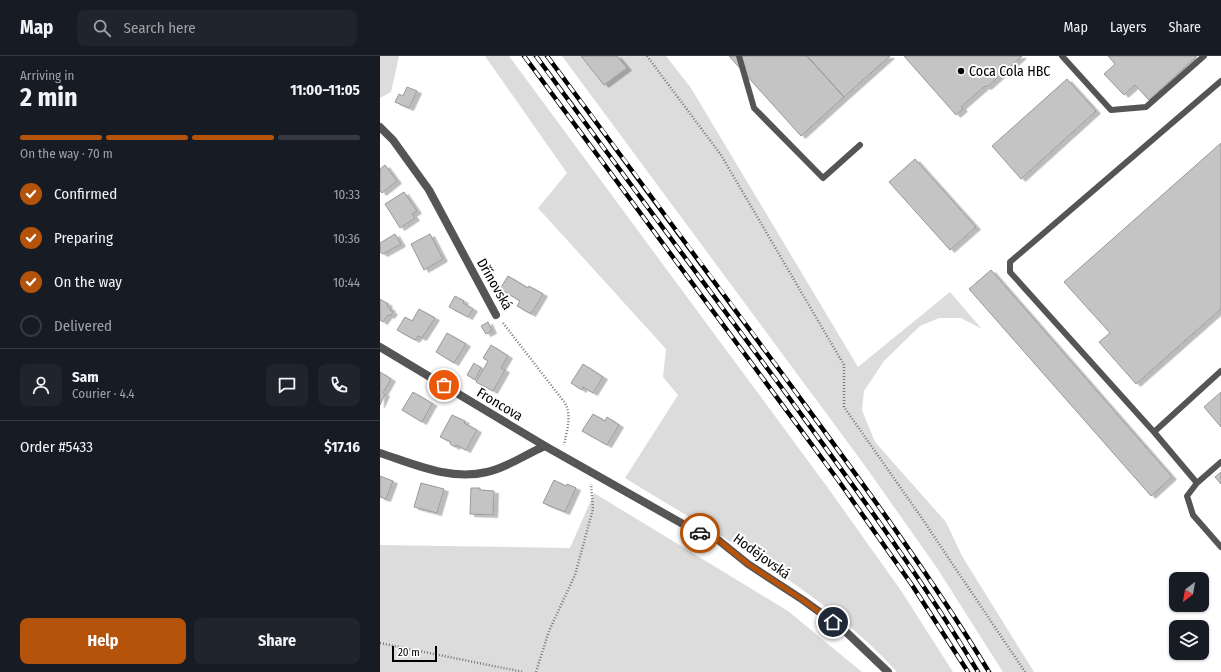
<!DOCTYPE html>
<meta charset="utf-8">
<style>
body{margin:0;font-family:"Fira Sans Condensed",sans-serif;background:#20242c;color:#f1f3f6;height:100vh;display:flex;flex-direction:column;font-size:15px;white-space:nowrap}
*{box-sizing:border-box;margin:0}
p{font-size:13px;color:#9ea1a6}
.icon{flex:none;width:22px;height:22px;fill:none;stroke:currentColor;stroke-width:2;stroke-linecap:round;stroke-linejoin:round}
.map{position:relative;flex:1;overflow:hidden}
.sheet{display:flex;flex-direction:column;background:#171b24;width:380px}
.sheet>*{flex:none}
.needle{width:26px;rotate:211deg}
.fabs{position:absolute;left:789px;top:516px;display:grid;gap:8px}
.fabs a{display:grid;place-items:center;width:40px;height:40px;border-radius:8px;background:#171b24;box-shadow:0 1px 3px #0004;font-size:20px}
.scale{position:absolute;left:12px;bottom:10px;width:45px;box-sizing:border-box;padding-left:4px;border:2px solid #000;border-top:0;font-size:11px;line-height:14px;white-space:nowrap;color:#000;-webkit-text-stroke:3px #fff;paint-order:stroke}
.pin{position:absolute;display:grid;place-items:center;width:34px;height:34px;color:#fff;margin:-17px;border:2px solid #fff;border-radius:50%;box-shadow:0 1px 4px #0007}
.courier{position:absolute;display:grid;place-items:center;width:40px;height:40px;margin:-20px;border:3px solid #b45309;border-radius:50%;background:#fff;color:#222;box-shadow:0 1px 5px #0007}
.overview em{font-style:normal;font-weight:700}
.overview div{display:flex;flex-direction:column-reverse}
.overview{display:flex;align-items:center;justify-content:space-between;height:68px;padding:0 20px}
h1{font-size:26px;font-weight:700;line-height:30px}
.bar{display:grid;grid-template-columns:repeat(4,1fr);gap:6px 4px;align-content:center;height:48px;padding:0 20px}
.bar i{height:5px;border-radius:3px;background:#363941}
.bar .active{background:#b45309}
.bar p{grid-column:span 4}
.line{display:flex;align-items:center;gap:10px;padding:0 20px;border-top:1px solid #363941}
.line div{flex:1}
.round{display:grid;place-items:center;flex:none;width:42px;height:42px;border-radius:8px;background:#20242c}
ol{padding:0 20px;list-style:none}
li{display:flex;align-items:center;gap:12px;height:44px}
li p{margin-inline-start:auto}
li .icon{padding:4px;border-radius:50%;background:#b45309;color:#fff;stroke-width:4}
li:last-child{color:#9ea1a6}
li i{width:22px;height:22px;border:2px solid #363941;border-radius:50%}
.action{display:flex;gap:8px;margin-top:auto;padding:8px 20px}
.action a{flex:1;height:46px;border-radius:8px;background:#b45309;color:#fff;font-size:16px;font-weight:700;line-height:46px;text-align:center}
.action a+a{background:#20242c;color:#f1f3f6}
header{display:flex;align-items:center;gap:24px;box-sizing:border-box;height:56px;padding:0 20px;background:#171b24;border-bottom:1px solid #363941}
header strong{font-size:19px}
nav{display:flex;gap:22px;margin-inline-start:auto;font-size:14px}
.search{width:280px;height:36px;background:#20242c;display:flex;align-items:center;gap:10px;box-sizing:border-box;padding:0 14px;border-radius:8px;color:#9ea1a6;font-size:15px}
main{display:flex;flex:1;min-height:0}
.map>svg:first-child{display:block}
</style>
<header>
<strong>Map</strong>
<div class="search"><svg class="icon" aria-label="search" viewBox="0 0 24 24"><circle cx="10" cy="10" r="6"/><path d="M15 15l6 6"/></svg>Search here</div>
<nav><a>Map</a><a>Layers</a><a>Share</a></nav>
</header>
<main>
<section class="sheet">
<div class="overview"><div><h1>2 min</h1><p>Arriving in</p></div><em>11:00–11:05</em></div>
<div class="bar"><i class="active"></i><i class="active"></i><i class="active"></i><i></i><p>On the way · 70 m</p></div>
<ol>
<li><svg class="icon" aria-label="check" viewBox="0 0 24 24"><path d="M5 12l5 5 9-10"/></svg>Confirmed<p>10:33</p></li>
<li><svg class="icon" aria-label="check" viewBox="0 0 24 24"><path d="M5 12l5 5 9-10"/></svg>Preparing<p>10:36</p></li>
<li><svg class="icon" aria-label="check" viewBox="0 0 24 24"><path d="M5 12l5 5 9-10"/></svg>On the way<p>10:44</p></li>
<li><i></i>Delivered</li>
</ol>
<div class="line" style="height:72px"><a class="round"><svg class="icon" aria-label="person" viewBox="0 0 24 24"><circle cx="12" cy="8" r="4"/><path d="M4 21q1-7 8-7t8 7"/></svg></a><div><b>Sam</b><p>Courier · 4.4</p></div><a class="round"><svg class="icon" aria-label="chat" viewBox="0 0 24 24"><path d="M4 5h16v11H9l-5 4z"/></svg></a><a class="round"><svg class="icon" aria-label="phone" viewBox="0 0 24 24"><path d="M5 4h4l2 5-3 2q2 4 5 5l2-3 5 2v4C11 20 4 13 5 4z"/></svg></a></div>
<div class="line" style="height:52px"><div>Order #5433</div><b>$17.16</b></div>
<div class="action"><a>Help</a><a>Share</a></div>
</section>
<div class="map">
<svg width="841" height="616" viewBox="0 0 841 616">
<defs>
<filter id="shadow"><feDropShadow dx="4.5" dy="2.5" stdDeviation="0" flood-color="#0004"/></filter>
</defs>
<rect width="100%" height="100%" fill="#fff"/>
<path fill="#dcdcdc" d="M0 0H19L11 36 0 42Z
M105 0H129L448 432 522 536 573 616H517C444 535 337 479 245 422L298 339 283 321 286 293 158 152 187 117Z
M182 0H201L224 29 247 12 237 0H286L311 32 478 311 570 236 602 273 581 262H559L540 270 504 305 484 335 482 354 495 386 566 466 582 500 654 616H623L557 512 483 407Z
M214 437 408 555 482 616H0V489L190 492Z"/>
<path fill="#c4c4c4" stroke="#999" filter="url(#shadow)" d="M201 0H237L247 12 224 29Z
M349 0H427L464 41 421 80Z
M427 0H510L464 41Z
M524 0H642L607 31 605 30 581 51 583 53 576 59Z
M728 0H817L769 44 755 29 744 39 724 18 735 8Z
M687 23 716 55 641 123 612 90Z
M27 31 37 35 29 52 15 46 19 38 23 40Z
M841 87V253L756 328 719 286 730 277 684 226Z
M535 103 596 171 570 194 509 126Z
M5 109 17 125 2 137 0 135V113Z
M24 136 37 155 32 158 35 162 20 172 5 148Z
M15 178 21 188 3 198 0 196V187Z
M50 178 63 203 44 214 31 188Z
M611 214 792 421 771 440 589 233Z
M128 220 148 232 149 230 163 238 151 258 137 250 140 245 120 233Z
M75 240 84 245 83 247 93 253 88 261 69 251Z
M0 243 8 248 7 250 11 253 10 254 13 256 10 260 8 259 3 266 0 264Z
M39 253 55 262 42 282 38 280 35 284 17 274 25 261 32 265Z
M108 266 112 275 106 278 101 270Z
M67 277 86 288 74 307 56 296Z
M111 289 128 300 121 312 125 314 113 335 96 326 108 305 103 302Z
M94 307 101 312 95 324 87 319Z
M203 308 223 321 213 337 203 331 202 334 191 327Z
M0 316 11 323 3 337 5 338 0 349Z
M33 336 53 348H52L42 366 22 354Z
M841 336V371L824 351Z
M213 358 225 365 227 361 239 369 227 389 202 375Z
M72 359 85 365 84 367 97 374 86 394 76 389 75 391 70 388 71 386 60 381Z
M841 416V428L835 421Z
M0 420 13 425 6 443 0 441Z
M174 424 186 430 187 428 196 432 185 456 163 447Z
M41 427 64 433 57 457 34 451Z
M91 432H100V434L114 435 113 459 90 458Z"/>
<g fill="none" stroke-linecap="round" stroke-linejoin="round">
<path stroke="#777" stroke-width="2.5" stroke-dasharray="1 2" stroke-linecap="butt" d="M267 0 341 99 464 309V351L539 458 645 616
M123 267 185 347C192 361 187 373 184 389
M0 587 143 616
M156 616 169 575 195 519 213 453 211 428"/>
<path stroke="#555" stroke-width="6" d="M359 0 374 52 443 122 480 89
M682 0 731 54 766 51 824 0
M774 376 841 315
M841 406 817 427 807 440 813 459 841 491
M817 427 774 376 630 216V206L841 25"/>
<path stroke="#555" stroke-width="8" d="M0 71 13 84 49 134 116 259
M0 291 165 390 310 472 337 483 368 508 423 544 463 573 508 616
M0 397C34 408 70 425 107 416 127 412 146 398 165 390"/>
<defs>
<path id="rail" d="M144 0 458 424 532 529 588 616
M156 0C240 115 326 229 410 343 475 432 541 521 598 616
M167 0C249 110 331 220 412 331 480 424 549 517 609 616"/>
</defs>
<use href="#rail" stroke="#000" stroke-width="4.5"/>
<use href="#rail" stroke="#fff" stroke-width="3" stroke-dasharray="9" stroke-linecap="butt"/>
</g>
<g fill="none" stroke-linecap="round" stroke-linejoin="round">
<path stroke="#595959" stroke-width="4" stroke-dasharray="0 7.2" d="M64 329 165 390 310 472 320 477"/>
<path stroke="#b45309" stroke-width="5" d="M320 477 337 483 368 508 423 544 453 566"/>
</g>
<circle fill="#000" stroke="#fff" stroke-width="1.5" cx="581" cy="15" r="4"/>
<g text-anchor="middle" stroke-width="4" stroke-linejoin="round" paint-order="stroke">
<g font-size="14" fill="#000" stroke="#fff" text-anchor="start">
<text x="589" y="20">Coca Cola HBC</text>
</g>
<g font-size="14" fill="#000" stroke="#fff">
<text transform="translate(115 228) rotate(60)" y="5">Dřínovská</text>
<text transform="translate(120 348) rotate(31)" y="5">Froncova</text>
<text transform="translate(382 500) rotate(36)" y="5">Hodějovská</text>
</g>
</g>
</svg>
<div class="fabs">
<a><svg class="needle" viewBox="-14 -14 28 28"><path d="M0-13l5 13h-10z" fill="#e53935"/><path d="M0 13l5-13h-10z" fill="#9ea1a6"/></svg></a>
<a><svg class="icon" aria-label="layers" viewBox="0 0 24 24"><path d="M12 4l9 5-9 5-9-5zM3 14l9 5 9-5"/></svg></a>
</div>
<div class="scale">20 m</div>
<div class="pin" style="left:64px;top:329px;background:#ea580c"><svg class="icon" aria-label="bag" viewBox="0 0 24 24"><path d="M5 8h14l-1 12H6zM9 8a3 3 0 0 1 6 0"/></svg></div>
<div class="pin" style="left:453px;top:566px;background:#1f2937"><svg class="icon" aria-label="home" viewBox="0 0 24 24"><path d="M3 11l9-7 9 7M6 9v11h12V9"/></svg></div>
<div class="courier" style="left:320px;top:477px"><svg class="icon" aria-label="car" viewBox="0 0 24 24"><path d="M5 17H2v-5l4-1 3-4h7l3 4 3 1v5h-3M9 17h6M6 11h13"/><circle cx="7" cy="17" r="2"/><circle cx="17" cy="17" r="2"/></svg></div>
</div>
</main>
